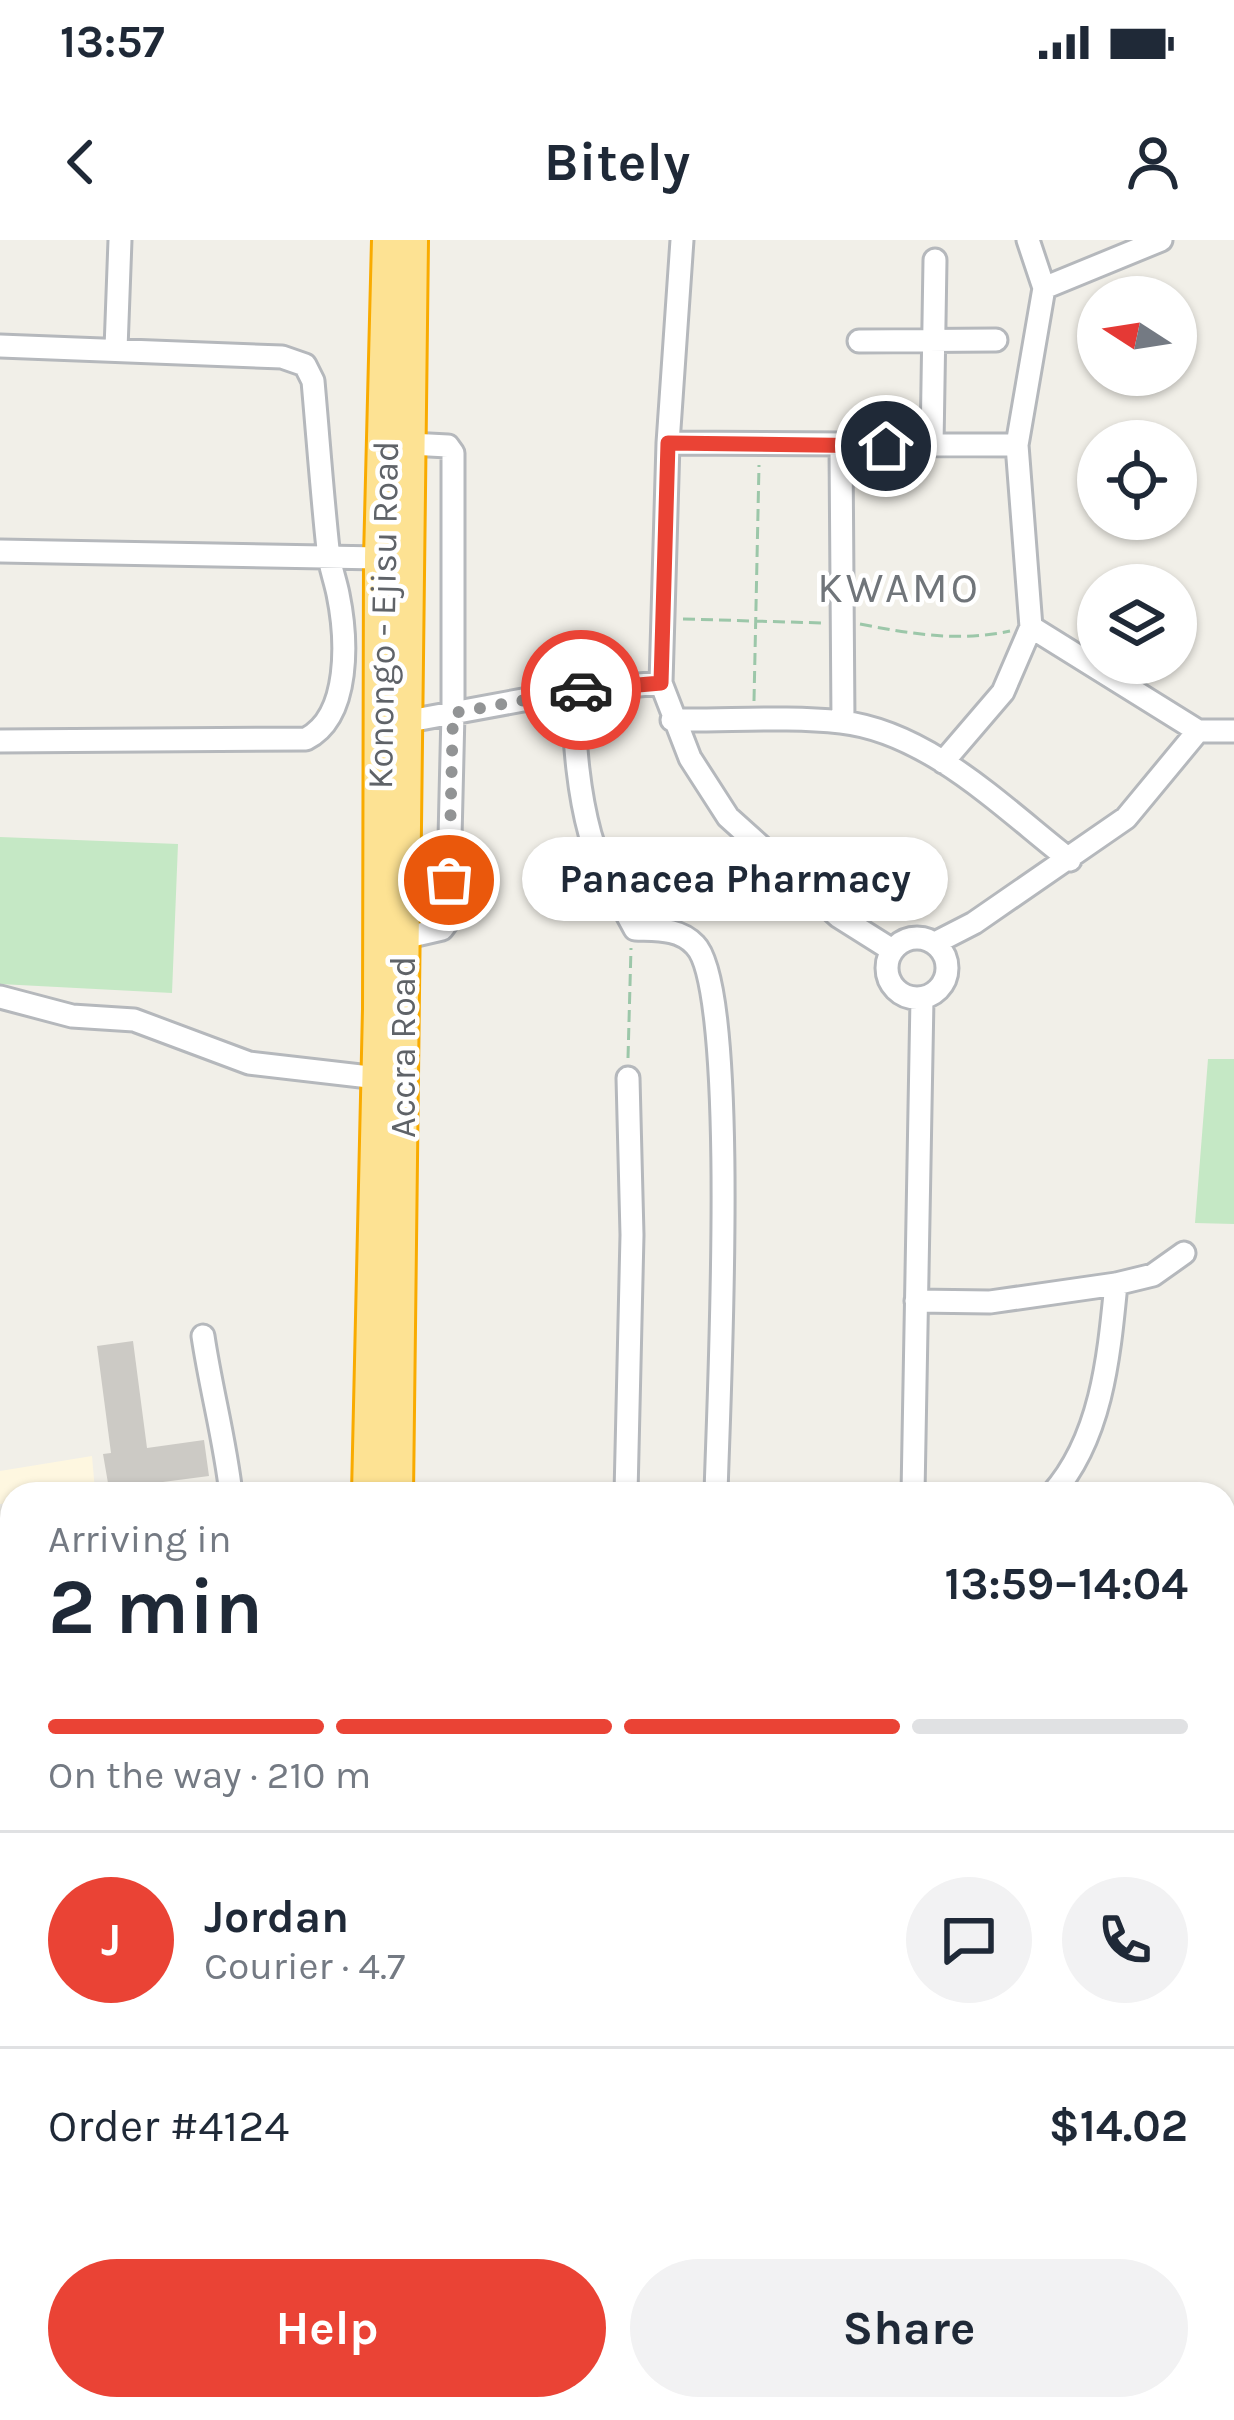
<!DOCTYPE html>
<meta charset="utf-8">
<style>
body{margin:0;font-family:Karla,sans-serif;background:#f2f2f3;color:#1f2937;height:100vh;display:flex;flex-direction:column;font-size:45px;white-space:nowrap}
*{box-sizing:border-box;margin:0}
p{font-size:39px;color:#747a83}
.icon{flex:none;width:66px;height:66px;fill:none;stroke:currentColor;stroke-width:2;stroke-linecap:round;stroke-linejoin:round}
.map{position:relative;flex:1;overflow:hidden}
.panel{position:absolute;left:0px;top:1242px;width:1236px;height:939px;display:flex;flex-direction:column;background:#fff;border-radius:36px 36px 0 0;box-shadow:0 3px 9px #0004}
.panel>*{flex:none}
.needle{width:78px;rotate:282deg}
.buttons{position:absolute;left:1077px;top:36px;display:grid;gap:24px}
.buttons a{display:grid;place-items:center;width:120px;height:120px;border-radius:50%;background:#fff;box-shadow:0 3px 9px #0004;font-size:60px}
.pin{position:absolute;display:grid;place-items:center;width:102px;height:102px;color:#fff;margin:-51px;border:6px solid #fff;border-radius:50%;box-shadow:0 3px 12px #0007}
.courier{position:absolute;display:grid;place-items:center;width:120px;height:120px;margin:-60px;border:9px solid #ea4335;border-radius:50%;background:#fff;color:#222;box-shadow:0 3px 15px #0007}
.bubble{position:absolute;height:84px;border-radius:42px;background:#fff;box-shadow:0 3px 9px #0004;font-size:39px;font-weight:700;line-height:84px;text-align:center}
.head em{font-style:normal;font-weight:700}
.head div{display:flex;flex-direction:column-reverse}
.head{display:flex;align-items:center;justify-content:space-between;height:204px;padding:0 48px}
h1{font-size:78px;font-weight:700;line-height:90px}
.bar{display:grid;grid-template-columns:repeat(4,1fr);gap:18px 12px;align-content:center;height:144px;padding:0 48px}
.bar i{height:15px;border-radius:9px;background:#e0e1e3}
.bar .active{background:#ea4335}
.bar p{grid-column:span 4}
.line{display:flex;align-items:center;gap:30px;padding:0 48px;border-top:3px solid #e0e1e3}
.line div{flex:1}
.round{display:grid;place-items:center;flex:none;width:126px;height:126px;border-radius:63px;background:#f2f2f3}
.cta{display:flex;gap:24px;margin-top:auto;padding:24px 48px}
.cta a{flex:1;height:138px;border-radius:72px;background:#ea4335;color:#fff;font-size:48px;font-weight:700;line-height:138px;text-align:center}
.cta a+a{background:#f2f2f3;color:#1f2937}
.status{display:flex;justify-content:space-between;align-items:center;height:84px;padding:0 60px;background:#fff;direction:ltr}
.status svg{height:33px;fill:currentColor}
header{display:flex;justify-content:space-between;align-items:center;height:156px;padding:0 48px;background:#fff;font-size:54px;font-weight:700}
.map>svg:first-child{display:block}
</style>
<div class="status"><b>13:57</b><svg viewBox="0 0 49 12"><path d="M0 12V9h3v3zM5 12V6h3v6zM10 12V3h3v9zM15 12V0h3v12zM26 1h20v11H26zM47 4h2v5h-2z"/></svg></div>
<header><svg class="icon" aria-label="back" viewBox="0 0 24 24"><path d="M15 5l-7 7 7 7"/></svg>Bitely<svg class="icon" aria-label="person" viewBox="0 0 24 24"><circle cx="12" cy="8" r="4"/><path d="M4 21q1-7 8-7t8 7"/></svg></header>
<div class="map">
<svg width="1234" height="2180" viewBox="0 0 1234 2180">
<rect width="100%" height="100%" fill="#f1efe8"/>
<path fill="#fef7e0" d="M92 1216 95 1251 12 1254V1263L0 1264V1231Z"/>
<path fill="#c5e8c5" d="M0 597 178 604 172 753 0 744Z
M1208 819H1234V984L1195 983Z
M1234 1480V1631H1224V1481Z
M0 2010H12V2169H345V2180H0Z
M1234 2036V2180H970L1093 2173 1094 2169H1224V2071Z"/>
<path fill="#cccac5" d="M133 1101 147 1208 204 1200 209 1236 109 1249 103 1214 111 1213 97 1106Z"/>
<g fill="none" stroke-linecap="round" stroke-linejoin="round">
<defs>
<path id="minor" d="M682 0 668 203 661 443 690 518 728 577 838 676 892 710
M1044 48 1161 0
M859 101 996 100
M0 106 282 117 305 125 313 141C318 197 322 253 328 309 329 324 335 339 338 354 347 398 351 476 306 499L0 501
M116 109 120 0
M668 203 1017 205
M932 205 935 20
M841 206 843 482
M0 311 380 318
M1031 387 1198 491H1234
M572 451C575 499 577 547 590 594 599 626 619 659 635 689 657 690 679 688 695 705 740 750 718 1170 716 1254
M672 480C728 481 786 476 841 482 929 492 1003 568 1070 620
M393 484 572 451 661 443
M943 522 1003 452 1031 387 1017 205 1044 48 1028 0
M403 698 442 689 448 681 453 473V213L448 206 410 204
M887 728a30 30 0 1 1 60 0a30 30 0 1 1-60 0Z
M935 703 974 683 1126 578 1198 491
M0 757 72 776 134 780 249 823 378 838
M916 1061 990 1062 1116 1044 1153 1035 1184 1013
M203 1096C211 1150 225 1200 231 1254
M626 1254 632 995 628 838
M913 1254 922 758
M1052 1254C1102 1198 1109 1115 1116 1044
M1224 1299H1234
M0 1321 12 1319
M0 1464 12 1668
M0 1718H12
M1224 1804H1234
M1224 1992H1234
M427 2180V2169"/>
<path id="highway" d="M368 1254 379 769 380 318 388 0
M397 1254 412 0
M362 2180V2169
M388 2180V2169"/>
</defs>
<use href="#minor" stroke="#b5b8bc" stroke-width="27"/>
<use href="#highway" stroke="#f9ab00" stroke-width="36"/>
<path stroke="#9cc7a9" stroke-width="3" stroke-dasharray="12 6" stroke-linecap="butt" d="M683 379 823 383
M860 384C911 394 959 402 1010 391
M754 461 759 225
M628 818 631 708"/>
<use href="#minor" stroke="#fff" stroke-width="21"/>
<use href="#highway" stroke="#fde293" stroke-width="30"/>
</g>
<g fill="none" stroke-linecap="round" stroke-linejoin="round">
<path stroke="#929495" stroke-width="12" stroke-dasharray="0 21.6" d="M449 640 453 473 581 450"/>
<path stroke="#ea4335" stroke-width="15" d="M581 450 661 443 668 203 886 206"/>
</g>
<g text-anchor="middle" stroke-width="9" stroke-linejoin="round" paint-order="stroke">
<g font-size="36" fill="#5f6368" stroke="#fff">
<text transform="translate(382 375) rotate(-89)" y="13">Konongo - Ejisu Road</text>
<text transform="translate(402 807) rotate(-90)" y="13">Accra Road</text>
</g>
<g font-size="42" letter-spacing="3" fill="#70757a" stroke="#fff">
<text x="899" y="362">KWAMO</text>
</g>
</g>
</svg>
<div class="buttons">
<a><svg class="needle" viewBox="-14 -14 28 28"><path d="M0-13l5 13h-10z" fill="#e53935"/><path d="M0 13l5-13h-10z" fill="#747a83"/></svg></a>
<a><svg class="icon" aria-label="locate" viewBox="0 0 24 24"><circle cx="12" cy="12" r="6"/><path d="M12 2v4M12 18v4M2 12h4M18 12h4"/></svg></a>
<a><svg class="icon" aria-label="layers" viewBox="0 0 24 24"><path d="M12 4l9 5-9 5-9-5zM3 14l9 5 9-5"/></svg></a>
</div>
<div class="pin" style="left:449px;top:640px;background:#ea580c"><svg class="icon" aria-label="bag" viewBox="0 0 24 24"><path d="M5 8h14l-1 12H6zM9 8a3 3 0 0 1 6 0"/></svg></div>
<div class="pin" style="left:886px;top:206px;background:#1f2937"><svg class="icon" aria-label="home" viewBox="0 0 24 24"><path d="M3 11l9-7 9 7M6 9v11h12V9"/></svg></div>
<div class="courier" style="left:581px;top:450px"><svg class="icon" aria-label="car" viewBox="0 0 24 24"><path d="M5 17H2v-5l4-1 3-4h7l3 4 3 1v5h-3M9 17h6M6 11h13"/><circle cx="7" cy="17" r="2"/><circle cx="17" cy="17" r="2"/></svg></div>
<div class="bubble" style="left:522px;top:597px;width:426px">Panacea Pharmacy</div>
<section class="panel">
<div class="head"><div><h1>2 min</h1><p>Arriving in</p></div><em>13:59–14:04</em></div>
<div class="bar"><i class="active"></i><i class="active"></i><i class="active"></i><i></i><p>On the way · 210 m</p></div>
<div class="line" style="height:216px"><b class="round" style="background:#ea4335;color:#fff">J</b><div><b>Jordan</b><p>Courier · 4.7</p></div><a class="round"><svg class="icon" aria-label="chat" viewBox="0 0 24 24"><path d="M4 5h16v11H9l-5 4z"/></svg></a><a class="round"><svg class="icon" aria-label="phone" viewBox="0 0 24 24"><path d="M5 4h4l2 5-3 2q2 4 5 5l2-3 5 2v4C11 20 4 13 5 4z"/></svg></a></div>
<div class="line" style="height:156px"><div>Order #4124</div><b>$14.02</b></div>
<div class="cta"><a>Help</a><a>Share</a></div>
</section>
</div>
